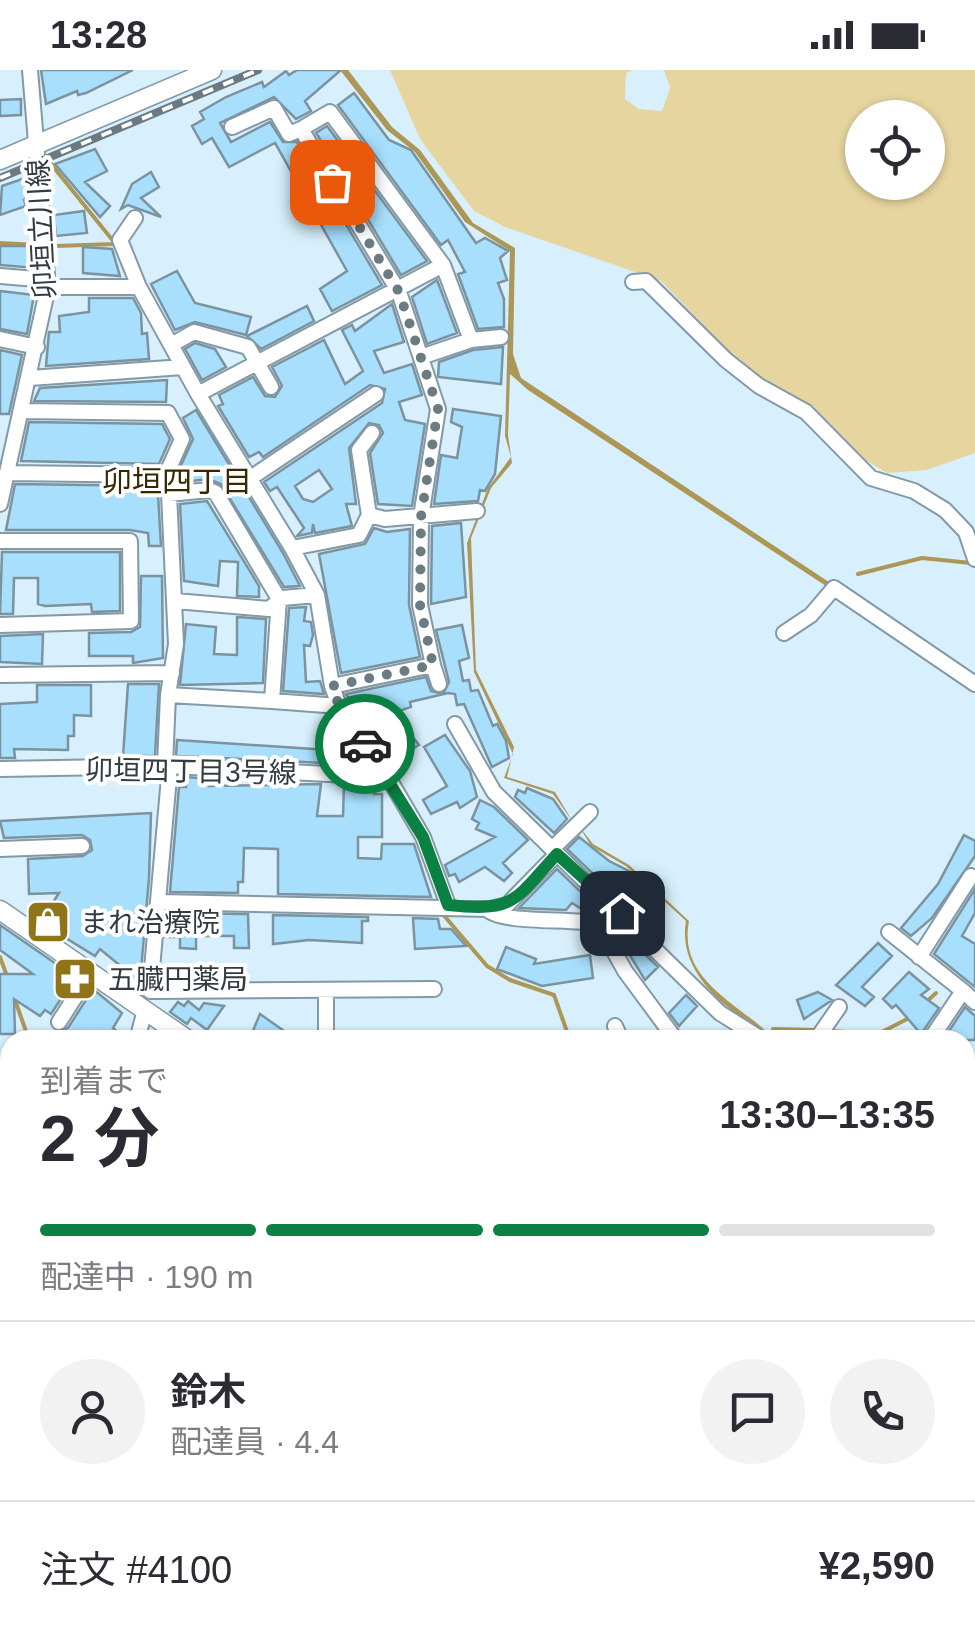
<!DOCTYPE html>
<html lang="ja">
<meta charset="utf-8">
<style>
body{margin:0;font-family:Helvetica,"Noto Sans JP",sans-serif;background:#f2f2f3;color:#2b2b33;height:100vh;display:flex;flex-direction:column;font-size:38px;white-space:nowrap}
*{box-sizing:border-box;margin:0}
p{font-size:32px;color:#7c7c81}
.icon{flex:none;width:55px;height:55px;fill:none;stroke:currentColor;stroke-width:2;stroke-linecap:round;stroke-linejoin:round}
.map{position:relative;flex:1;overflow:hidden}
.drawer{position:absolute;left:0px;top:960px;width:975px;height:620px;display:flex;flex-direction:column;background:#fff;border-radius:30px 30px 0 0;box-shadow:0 2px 8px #0004}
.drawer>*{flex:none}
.buttons{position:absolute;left:845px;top:30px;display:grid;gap:20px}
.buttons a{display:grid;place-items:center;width:100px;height:100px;border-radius:50%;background:#fff;box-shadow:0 2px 8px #0004;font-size:50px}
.pin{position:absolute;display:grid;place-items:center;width:85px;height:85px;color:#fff;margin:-42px;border-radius:20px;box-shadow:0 5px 15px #0006}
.courier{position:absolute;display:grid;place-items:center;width:100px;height:100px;margin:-50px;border:8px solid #0b8043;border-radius:50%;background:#fff;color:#222;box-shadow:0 2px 12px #0007}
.overview em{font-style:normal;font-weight:700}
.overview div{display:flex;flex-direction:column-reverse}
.overview{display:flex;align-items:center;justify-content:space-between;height:170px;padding:0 40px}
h1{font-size:65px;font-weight:700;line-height:75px}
.bar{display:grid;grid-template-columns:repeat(4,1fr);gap:15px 10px;align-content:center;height:120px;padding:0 40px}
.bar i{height:12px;border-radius:8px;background:#e1e1e2}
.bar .on{background:#0b8043}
.bar p{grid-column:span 4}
.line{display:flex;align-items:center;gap:25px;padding:0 40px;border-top:2px solid #e1e1e2}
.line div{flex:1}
.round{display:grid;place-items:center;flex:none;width:105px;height:105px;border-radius:52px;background:#f2f2f3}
.status{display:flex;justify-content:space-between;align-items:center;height:70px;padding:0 50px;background:#fff;direction:ltr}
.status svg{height:28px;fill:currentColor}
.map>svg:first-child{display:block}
</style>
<div class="status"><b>13:28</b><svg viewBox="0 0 49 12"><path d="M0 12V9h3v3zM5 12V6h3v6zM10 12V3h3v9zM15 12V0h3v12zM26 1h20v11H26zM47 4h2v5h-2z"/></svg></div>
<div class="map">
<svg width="975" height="1580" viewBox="0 0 975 1580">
<rect width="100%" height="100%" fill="#d8f0fd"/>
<path fill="#e6d59f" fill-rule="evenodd" d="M390 0H634L626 3 625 29 639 39 662 41 670 18 664 0H975V383L927 400 887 403 847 379 818 346 746 299 661 211 505 157 474 141 420 69ZM862 48H928V112H862Z
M358 1570H532L525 1580H351Z"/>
<path fill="#ad9757" d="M340 0H348L392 57 420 80 473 153 515 178 513 284 521 308 832 514 829 518 528 320 510 304 508 365 512 393 491 418 471 468 476 600 514 677 507 707 555 722 573 752 553 724 504 708 513 684 474 602 467 473 488 418 511 387 505 366 510 181 465 152 415 82 387 60Z
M579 756 593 774 629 795 689 851C678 907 733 931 766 961 725 941 677 901 686 851L626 796 591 776Z"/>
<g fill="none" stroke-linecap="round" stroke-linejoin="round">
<path stroke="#ad9757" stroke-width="4" d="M51 94 114 172
M0 173 38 175
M55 176 114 174
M858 504 922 488 971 493
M441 842 487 896 510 910 554 925 570 970
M0 887 8 909
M14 927 29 970
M925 933 936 923
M773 959 814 960
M830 961 878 964 911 947
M0 1092 10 1099
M335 1580 342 1570"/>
</g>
<path fill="#a7dffc" stroke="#7c939f" stroke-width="2.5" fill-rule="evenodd" d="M41 0H133L86 23 78 25 77 21 46 34Z
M297 0H341L305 31 311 41 296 49 274 27 220 53 231 72 270 52 283 72H297L382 215 332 241 320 219 347 201 275 73 229 97 212 68 202 74 192 56 204 49 200 42 226 27 262 12 264 17 286 1 289 5Z
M354 23 389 70 411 80 476 173 485 168 508 181 500 188 507 210 498 213 504 229V257L478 259 458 204 465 202 448 170 441 175 338 35Z
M21 29V45L0 46V30Z
M327 56 427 191 401 205 345 111 354 105 341 87 334 91 316 63Z
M95 79 107 101 85 112 110 136 100 147 55 94Z
M151 102 159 117 141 128 161 147 128 135 121 139 132 114Z
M25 108 29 121V128L24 130 26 136 0 145 2 116Z
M84 141 87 163 56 166 54 145Z
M0 176H34L36 198 0 195Z
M83 177 112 179 120 206 83 203Z
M177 201 195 233 251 247 246 265 195 252 175 260 151 214Z
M437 210 457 263 427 274 412 227Z
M0 221 34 225 27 264 0 259Z
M89 228H133L141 243 142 264 147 263 149 289 46 296 49 262H60L59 246 89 242Z
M392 234 404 272 374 281 384 303 412 294 422 325 399 332 405 350 425 354 412 436 378 434 370 383 383 363 379 355 369 353 349 378 356 434H346L352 456 315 463 313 454 312 463 297 466 304 458 277 417 270 421 264 412 382 333 385 319 370 315 263 387 259 382 249 387 218 336 223 334 219 325 253 307 265 326 275 327 282 316 272 297 324 270 345 314 363 301 342 260 352 255 355 261ZM319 400 332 419 313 432 303 429 295 416Z
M307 236 314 251 261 279 247 266Z
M195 273 215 279 226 297 202 310 185 279Z
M503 277 501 314 438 307 439 292 473 280Z
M0 280 22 285 9 344H0Z
M167 310 166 332 34 331 40 318Z
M453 339 501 346 495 404 485 421 480 420 478 431 434 434 441 385 457 388 462 357 451 352Z
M196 340 283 483 300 516 284 517 221 414 208 409 173 413 193 369 183 348Z
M29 352 162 354 170 369 159 394 21 391Z
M15 414 163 416 158 424 161 476H149L148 463 130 460H6Z
M207 431 259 516V527L237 526 238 492 220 491 218 516 184 511 180 434Z
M461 453 466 527 431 534 432 456Z
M374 458 387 462 410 459 409 535 420 587 341 603 319 484 365 474Z
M2 482H120V541L92 542 91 534 45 536 38 534V508H14L13 544H0Z
M141 506H162L163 588 133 593V586H89V563L131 562 140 557Z
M306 537 304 551 311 552 313 565 310 576 304 575 306 612 320 611 324 624 283 621 289 538Z
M237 547 266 549 263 613 180 615 186 554 216 557 214 584 237 585Z
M462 555 469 588 459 591 463 611 469 610 471 621 478 620 493 656 497 654 506 671 509 688 492 697 464 634 457 635 455 624 448 623 410 632 411 637 393 643 419 675 390 691 346 624 426 607 431 621 443 624 449 612 436 560Z
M43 564 42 594 0 592V566Z
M128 614H159L155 686H123Z
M37 615H91V646L74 645V666H68V680L14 679 15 688H0V634L37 632Z
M445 665 470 701 477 727 460 738 457 732 431 744 423 730 447 716 424 677Z
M177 670 358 682 367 695 176 686Z
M186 707 209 709V716L321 714 317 746H343L344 715 374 717V724H382V767H358V788L381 789 382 774H414L431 827 278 824V779L244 778 243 812H238V823L170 822 179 717H186Z
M527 718 553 729 567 749 554 763 515 727 518 720 525 723Z
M480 730 494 737 528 770 503 793 512 803 504 811 485 797 459 812 455 804 449 806 445 795 495 767 476 759 479 753 472 749Z
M151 743 149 808 140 912 100 879 95 886 40 852 59 823 29 824 28 789 83 786 92 780 90 770 82 765 4 768 0 751Z
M964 765 975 771V786L932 848 911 866 901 858 938 814Z
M579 767 609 791 629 801 653 824 633 842 567 779Z
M557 799 584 825 586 842 572 833 566 840 519 838Z
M975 819V843L962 866 975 874V917L934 884Z
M168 843 248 844 249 878H234V866H196V879L180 878V867H165Z
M273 845 368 847V851H362V873L309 870 273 874Z
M413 848 438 849 440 859H451L466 876 415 879Z
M0 855 75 907 51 944 45 940 40 946 14 929 15 964H0V904H33L0 880Z
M620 860 658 897 645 910 617 864Z
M878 873 892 886 862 917 874 927 865 936 836 915Z
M506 877 536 889 534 894 590 885 593 908 542 916 497 899Z
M909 902 929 919 921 925 939 938 921 964 896 935 892 938 883 929Z
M93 919 122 943 113 958 127 970H51L56 962 68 958Z
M818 922 832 930 804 949 797 930Z
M686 925 697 936 679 956 669 943Z
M188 931 199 940 204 933 224 936 207 960 191 948 187 954 170 942 178 932 184 936Z
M965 937 975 946V970H943Z
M260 944 287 963 282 970H249Z"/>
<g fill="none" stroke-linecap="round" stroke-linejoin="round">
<defs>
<path id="minor" d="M232 57 274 38 289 64 301 59
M135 148 120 170 139 217
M0 206 48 210
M633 212 646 211 726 290 759 316 806 342 871 408 914 421 945 440 966 462 975 489
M48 217H139L198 324 443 195
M0 269 37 277
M471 270 501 267
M171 275 194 262 248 277 271 317
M30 308 183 297
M198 324 292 478
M7 403 166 405 182 369 168 343 22 341
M249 409 376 324
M209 420 216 423 279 529 272 631 168 625 176 574 169 424Z
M0 434 48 217 30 0
M369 445 359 380 372 363
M0 471H130L131 551 0 555
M175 531 269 539 282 528 317 525
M784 563 811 545 834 518 975 614
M433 595 439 614
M0 605 172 603
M332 616 317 525 292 478 359 465 369 445 385 449 477 441
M272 631 339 636
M455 654 494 722 720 943 763 970
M165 696 168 625
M170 696 150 921 434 919
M0 699 170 696 388 707 339 636 332 616 433 595 420 535 421 447 438 339 399 222 301 59 330 42 443 195 471 270 421 287
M388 707 423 767 448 835
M0 779 82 776
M552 779 590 742
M160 832 490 839 507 835 557 784
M487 839C499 854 573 848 599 854L625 901 676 970
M889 862 963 921 930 970
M919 887 971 806
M326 920V970
M963 921 975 932
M59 952 91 902
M615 956 621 970
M137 970 145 940
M816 970 839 937
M965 1058 975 1052
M965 1099 975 1106
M965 1190 975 1197
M965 1294 975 1301
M108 1580 115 1570
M212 1580 219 1570
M289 1580 296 1570
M551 1580 558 1570
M634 1580 641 1570
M766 1580 773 1570"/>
<path id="major" d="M0 90 212 0
M0 840 188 970
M965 1443 975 1417
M965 1506 975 1512
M903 1580 908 1570"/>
</defs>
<use href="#minor" stroke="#8399a5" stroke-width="18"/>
<use href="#major" stroke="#8399a5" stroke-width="21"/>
<use href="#minor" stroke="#fff" stroke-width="14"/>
<use href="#major" stroke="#fff" stroke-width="18"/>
<defs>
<path id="rail" d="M0 108 258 0"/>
</defs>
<use href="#rail" stroke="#6b7981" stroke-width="8"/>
<use href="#rail" stroke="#fff" stroke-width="4" stroke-dasharray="11" stroke-linecap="butt"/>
</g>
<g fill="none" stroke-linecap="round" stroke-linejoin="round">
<path stroke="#6c7a82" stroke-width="10" stroke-dasharray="0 18" d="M332 112 399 222 438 339 421 447 420 535 433 595 332 616 339 636 365 674"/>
<path stroke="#0b8043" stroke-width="12" d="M365 674 423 767 448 835C515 842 514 831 557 784L622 843"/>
</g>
<defs>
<symbol id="shop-square" viewBox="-11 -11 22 22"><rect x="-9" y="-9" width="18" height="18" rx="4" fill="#8f751a" stroke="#fff"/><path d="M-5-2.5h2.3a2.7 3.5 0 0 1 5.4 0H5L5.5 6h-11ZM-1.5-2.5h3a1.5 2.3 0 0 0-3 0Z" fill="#fff"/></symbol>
<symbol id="pharmacy-square" viewBox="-11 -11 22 22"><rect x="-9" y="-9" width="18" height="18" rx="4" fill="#8f751a" stroke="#fff"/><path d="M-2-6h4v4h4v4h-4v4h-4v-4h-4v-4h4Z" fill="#fff"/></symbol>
</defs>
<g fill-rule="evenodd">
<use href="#shop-square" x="23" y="827" width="50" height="50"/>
<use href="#pharmacy-square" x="50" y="884" width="50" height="50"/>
</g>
<g text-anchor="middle" stroke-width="8" stroke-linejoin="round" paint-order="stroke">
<g font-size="28" fill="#323b40" stroke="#fff">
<text transform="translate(41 159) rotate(-93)" y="10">卯垣立川線</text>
<text transform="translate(191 701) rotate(1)" y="10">卯垣四丁目3号線</text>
</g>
<g font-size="28" fill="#323b40" stroke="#fff" text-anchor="start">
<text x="80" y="862">まれ治療院</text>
<text x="108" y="919">五臓円薬局</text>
</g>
<g font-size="30" fill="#352800" stroke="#fff">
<text x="177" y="422">卯垣四丁目</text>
</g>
</g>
</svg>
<div class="buttons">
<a><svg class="icon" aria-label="locate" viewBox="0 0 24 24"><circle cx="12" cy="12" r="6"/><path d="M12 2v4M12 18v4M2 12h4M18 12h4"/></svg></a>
</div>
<div class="pin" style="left:332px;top:112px;background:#ea580c"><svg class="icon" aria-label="bag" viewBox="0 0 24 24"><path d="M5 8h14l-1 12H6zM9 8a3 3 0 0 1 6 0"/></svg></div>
<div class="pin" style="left:622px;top:843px;background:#1f2937"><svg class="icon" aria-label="home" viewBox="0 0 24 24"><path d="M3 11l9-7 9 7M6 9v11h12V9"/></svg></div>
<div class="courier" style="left:365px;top:674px"><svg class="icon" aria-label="car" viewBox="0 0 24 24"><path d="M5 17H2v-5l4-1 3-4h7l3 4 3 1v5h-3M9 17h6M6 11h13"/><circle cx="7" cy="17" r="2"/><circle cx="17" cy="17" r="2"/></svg></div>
<section class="drawer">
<div class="overview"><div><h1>2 分</h1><p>到着まで</p></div><em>13:30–13:35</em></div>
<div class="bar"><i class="on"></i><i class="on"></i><i class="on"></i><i></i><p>配達中 · 190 m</p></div>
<div class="line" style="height:180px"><a class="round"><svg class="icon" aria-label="person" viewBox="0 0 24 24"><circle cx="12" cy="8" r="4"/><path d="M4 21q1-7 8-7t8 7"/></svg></a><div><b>鈴木</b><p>配達員 · 4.4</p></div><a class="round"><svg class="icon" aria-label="chat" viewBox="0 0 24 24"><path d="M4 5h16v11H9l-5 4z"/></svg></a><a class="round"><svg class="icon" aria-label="phone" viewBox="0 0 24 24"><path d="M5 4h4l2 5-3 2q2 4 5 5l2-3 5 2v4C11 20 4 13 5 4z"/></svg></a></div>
<div class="line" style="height:130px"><div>注文 #4100</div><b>¥2,590</b></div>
</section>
</div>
